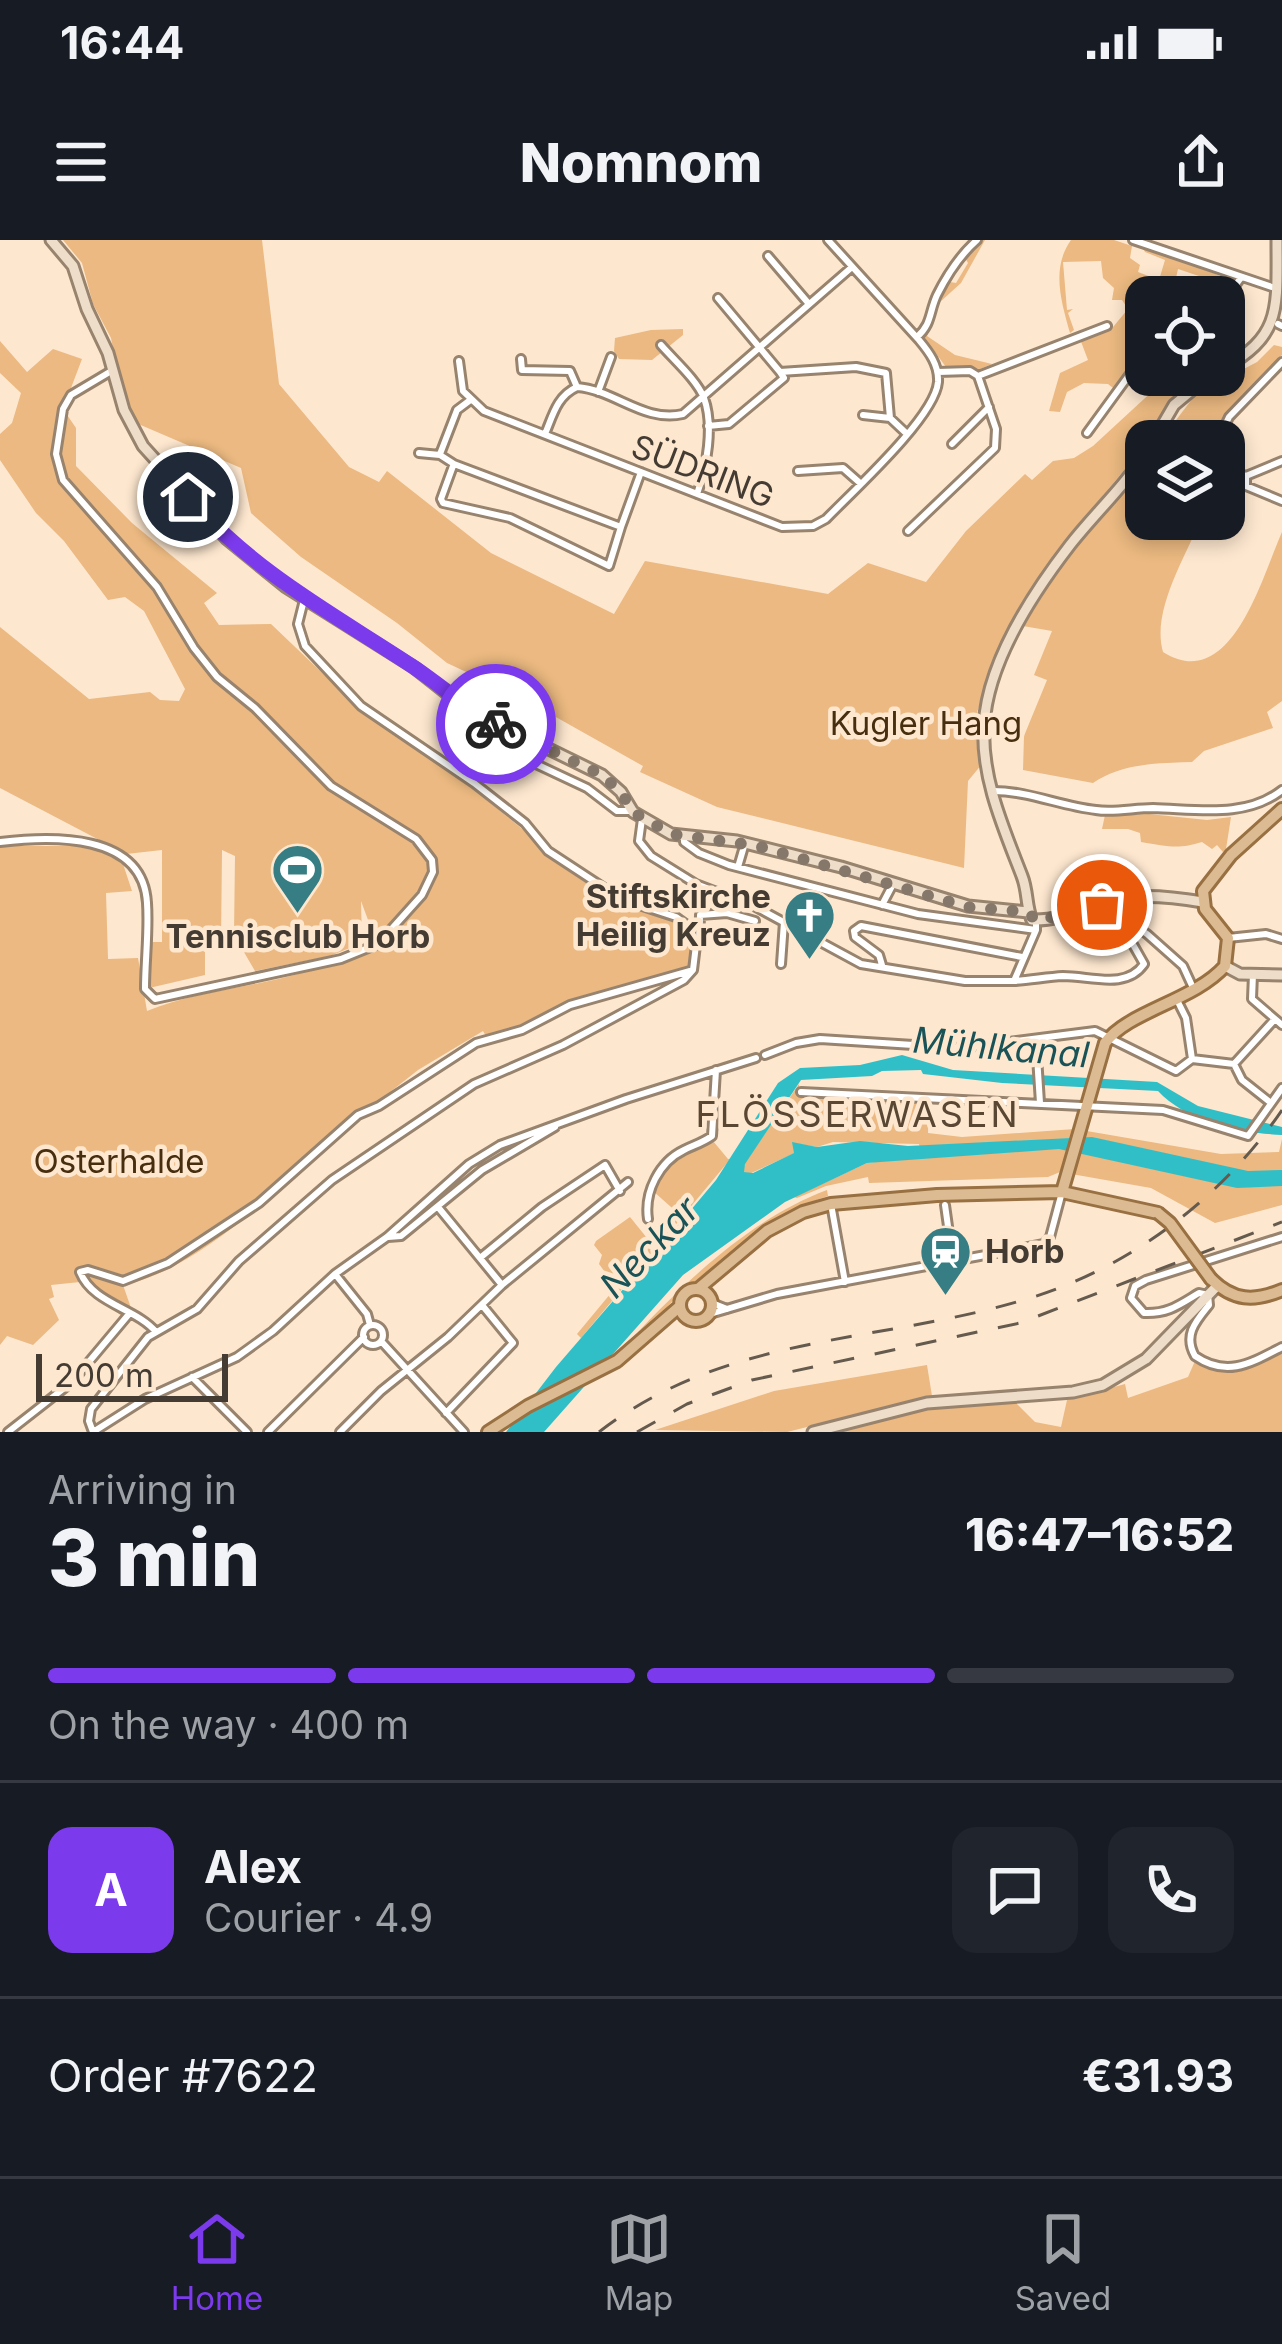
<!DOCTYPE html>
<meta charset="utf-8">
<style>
body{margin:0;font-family:Inter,sans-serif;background:#20242c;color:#f1f3f6;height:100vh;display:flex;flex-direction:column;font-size:45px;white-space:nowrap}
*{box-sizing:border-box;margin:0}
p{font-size:39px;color:#9ea1a6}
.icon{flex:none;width:66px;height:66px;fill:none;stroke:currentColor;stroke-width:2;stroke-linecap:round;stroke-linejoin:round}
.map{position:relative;height:1192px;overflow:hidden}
.side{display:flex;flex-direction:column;background:#171b24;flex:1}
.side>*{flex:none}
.fabs{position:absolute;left:1125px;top:36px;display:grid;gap:24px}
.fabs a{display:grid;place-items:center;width:120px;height:120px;border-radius:24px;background:#171b24;box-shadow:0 6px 18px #0003;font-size:60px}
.scale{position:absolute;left:36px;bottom:30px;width:192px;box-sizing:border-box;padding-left:12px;border:6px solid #443b32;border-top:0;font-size:33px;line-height:42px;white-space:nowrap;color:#443b32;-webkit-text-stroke:9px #fde7cf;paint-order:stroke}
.pin{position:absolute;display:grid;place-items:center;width:102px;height:102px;color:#fff;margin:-51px;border:6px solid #fff;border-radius:50%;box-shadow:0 3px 12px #0007}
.courier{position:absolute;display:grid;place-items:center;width:120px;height:120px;margin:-60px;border:9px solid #7c3aed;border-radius:50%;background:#fff;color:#222;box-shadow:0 3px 15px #0007}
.head em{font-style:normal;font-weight:800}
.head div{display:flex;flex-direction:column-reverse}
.head{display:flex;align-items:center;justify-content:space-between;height:204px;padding:0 48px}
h1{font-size:78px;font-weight:800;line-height:90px}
.bar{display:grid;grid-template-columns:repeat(4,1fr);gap:18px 12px;align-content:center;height:144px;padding:0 48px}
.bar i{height:15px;border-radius:9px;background:#363941}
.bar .selected{background:#7c3aed}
.bar p{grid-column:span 4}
.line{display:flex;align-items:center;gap:30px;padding:0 48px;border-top:3px solid #363941}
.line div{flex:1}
.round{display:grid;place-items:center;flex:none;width:126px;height:126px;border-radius:24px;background:#20242c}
.status{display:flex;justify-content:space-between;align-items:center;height:84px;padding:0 60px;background:#171b24;direction:ltr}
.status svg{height:33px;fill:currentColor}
header{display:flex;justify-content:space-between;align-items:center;height:156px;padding:0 48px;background:#171b24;font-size:54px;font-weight:800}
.menu{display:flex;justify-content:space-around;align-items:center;height:168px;border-top:3px solid #363941;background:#171b24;font-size:33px;color:#9ea1a6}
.menu a{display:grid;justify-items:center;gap:6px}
.menu .selected{color:#7c3aed}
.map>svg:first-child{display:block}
</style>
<div class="status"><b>16:44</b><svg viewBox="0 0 49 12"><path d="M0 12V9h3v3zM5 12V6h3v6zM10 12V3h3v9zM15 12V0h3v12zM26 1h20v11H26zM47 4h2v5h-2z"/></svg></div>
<header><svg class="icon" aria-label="menu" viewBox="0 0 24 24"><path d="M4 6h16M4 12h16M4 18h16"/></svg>Nomnom<svg class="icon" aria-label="share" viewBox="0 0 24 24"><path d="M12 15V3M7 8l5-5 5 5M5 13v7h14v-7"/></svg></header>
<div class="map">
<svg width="1282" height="1192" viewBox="0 0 1282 1192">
<rect width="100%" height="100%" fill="#fde7cf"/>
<path fill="#ebb981" d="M63 0H262L279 144 349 227 379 242 387 231 491 313 614 374 645 321 828 354 868 323 926 342 966 291 1025 234 1032 240 1053 221 1074 218 1093 206 1170 135H1202L1177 157 1139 212 1064 303 1027 355 1011 385 977 472 982 524 968 541 964 628 717 567 640 532 643 526 522 458 447 423 397 383 301 317 251 273 241 228 136 183 120 143 111 98 93 64 82 23Z
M979 0H985L961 43 940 62 927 96 955 115 992 124 980 129 946 127 923 96C935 79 936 59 950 42L956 43 968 23 964 16Z
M1071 0H1114L1132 6 1130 18 1140 25 1138 32 1159 40 1165 20 1145 12 1141 5 1236 42 1224 57H1200L1194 50 1199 36 1178 29 1173 51 1195 57H1146V107L1113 148 1108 144 1084 143 1067 152 1060 172 1049 171 1060 133 1088 120 1080 99 1113 87 1128 69 1122 60H1112L1114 48 1103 38 1101 21 1063 22 1067 70 1073 69 1068 73 1074 90 1070 93C1061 61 1051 28 1071 0Z
M683 89V95L652 120 619 119 614 111 615 98 651 90Z
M0 101 27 132 53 109 82 119 63 169 76 188V226L132 283 217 353 204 363 219 385 271 384 360 469 469 545 533 598 555 622 618 664 667 677 686 689 696 706 691 733 572 761 508 791 486 796 483 791 418 830 380 860 382 864 312 912 309 911 270 949 273 955C231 990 178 1034 123 1045L131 1068 123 1077 80 1042 51 1045 54 1057 49 1059 59 1080 33 1105 7 1096 0 1105V606H92L122 621 132 651 106 653 108 719 138 718 147 771C218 741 312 749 374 696L361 661 362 703 330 716 255 731 234 695 235 616 222 610 221 702H205V735L149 748V702H162V610L126 614 0 548V387L89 459 150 452 160 460 179 461 185 449 144 371 125 357 108 360 64 301 36 273 0 220V194L12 183 21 153 0 133Z
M1274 105 1282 107V115L1226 174 1215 201H1160L1196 154 1257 122Z
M1146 220V279H1201C1186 316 1151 371 1163 412 1231 455 1262 337 1282 292V461L1267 472 1273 488 1204 511 1192 522C1159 523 1122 523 1093 543L1023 530 1024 496 1047 440 1034 435 1052 391 1023 386 1075 305Z
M1149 574 1207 580 1231 577 1226 609 1223 612 1217 605 1212 609 1202 602C1180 609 1169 607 1141 602L1140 593 1128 589H1102L1105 575Z
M799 844 800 857 929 861 928 893 962 897 1075 889 1221 914 1279 912 1282 899V965L1215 983 1151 948 1060 932 1048 937 869 943 868 937 826 946 797 958 794 957 867 923 922 916 919 904 833 902 817 907 793 903 795 913 749 934 742 931 745 924 728 922 581 1098 577 1094 616 1047 599 1024 602 1015 594 1005 596 1001 630 977 651 1003 680 975 653 951C668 922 683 912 713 901L728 919 749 917Z
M827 950 828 956C776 972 744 1004 703 1038 695 1044 686 1043 680 1052 662 1075 643 1092 620 1111 679 1048 745 981 827 950Z
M1282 1110V1192H839L930 1168 1016 1163 1035 1182 1061 1187 1067 1160 1125 1144 1128 1158 1188 1137 1195 1121C1222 1144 1255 1124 1282 1110Z
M927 1125 932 1156 787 1192 655 1190 774 1151Z"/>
<path fill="#31bfc7" d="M902 815 953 830 1157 842 1198 866 1282 887V895C1240 893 1187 882 1158 851L1002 843 923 834 921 830 882 831 872 836 801 840 745 924 744 932 753 933 794 913 792 902 817 907 860 901 908 906 1092 897 1248 931 1282 930V946L1237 948 1059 909 867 923 785 962 683 1035 544 1192H506L556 1127 625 1047 623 1037 633 1025 643 1027 716 940 778 843 800 828 860 825Z"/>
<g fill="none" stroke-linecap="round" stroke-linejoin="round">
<defs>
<path id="street" d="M1133 0 1275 48
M768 16 809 64
M718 58 780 132
M1224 61 1240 39
M1278 84 1282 86
M917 97C932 84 929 72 937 55 947 35 960 15 977 0
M661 105C674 120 697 140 704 158 714 186 707 226 697 254
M521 119 522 130 570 131 577 147
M459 121 463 151 484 171 782 287 813 286 826 279C853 251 935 177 938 142 939 125 929 112 919 100L828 0
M938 132 970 131 978 136 1107 86
M598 152 611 117
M863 175 890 178 907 194
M708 186 729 184 784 138 780 132 856 127 886 133 890 178
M1087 193 1146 112
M545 194C553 175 557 156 577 147 615 150 644 183 683 174L852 27
M1218 201 1229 177 1282 122
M952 204 989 167
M419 213 440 215 454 224 621 287 641 232
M440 214 457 170 469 161
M453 226 441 259 443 263 510 278 609 326 621 287
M1224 230 1246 236 1282 221
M798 231 843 228 860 243
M1246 236V246L1282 261
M908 291 995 208 996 189 978 136
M304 360 298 384 305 406 361 466 474 543 525 583 548 611 621 659 676 677 687 685 696 705 693 730 684 740 563 805 474 844 332 940 239 1021 197 1069 148 1097 91 1169 89 1181 93 1192 145 1159 237 1117 273 1091 335 1034 387 997 469 924 500 905 626 859 756 818
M534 514 536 524 587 548 617 571H632
M993 551C1029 551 1060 566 1096 570 1114 573 1134 568 1153 568 1196 569 1245 579 1282 550
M642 579 639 601 651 616 696 644 754 666 861 724 965 741H1014L1036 690V681
M684 597V602L699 613 729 625 918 674 1036 690
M0 602C51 596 143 592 147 663 149 691 145 721 145 749L155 759 341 719 378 704 422 655 433 632 432 620 416 599 331 546 255 468 217 437 194 408 157 347 63 240 56 214 63 169 71 155 113 130
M738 627 745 603
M882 665 893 644
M1103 665 1147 694 1183 726 1194 750
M854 691 861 686 1022 717
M854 691 855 697 879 715 882 725
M1228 698 1266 694 1282 699
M699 705 700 675 727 673 755 681
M781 724 784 682
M1253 734 1252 759 1282 785
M1014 741C1030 740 1047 737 1063 736 1091 736 1126 750 1144 724L1131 701 1132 686
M1177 760 1186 778 1192 819
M1036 801 1040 863
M765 815 796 803 820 799 960 808 1095 791 1176 831 1192 819
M1192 819 1234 824 1275 779
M1234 824 1242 840 1271 863
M801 852 1163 870 1248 896 1282 848
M831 964 845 1042
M945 965 953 1022
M438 967 502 1045
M648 979C644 952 659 922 684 910 694 905 702 903 712 896L716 830
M388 997 401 996 482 930 555 887
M1282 997 1146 1040 1135 1046 1131 1058 1144 1073C1168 1074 1179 1065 1199 1053L1208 1055 1209 1065C1196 1081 1183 1095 1195 1116 1227 1138 1251 1123 1282 1107
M480 1018 542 967 605 925 620 951
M335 1034 367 1074 370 1085
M712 1063 727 1069
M710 1074 777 1054 1044 1004 1050 997 1062 952
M363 1095a10 10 0 1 1 20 0a10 10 0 1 1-20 0Z
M156 1092C136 1068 93 1064 80 1032L88 1030 123 1041 168 1023 259 963 358 875 379 866 476 803 522 790 570 765 690 731
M381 1101 464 1192
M192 1137 247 1192
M446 1173 513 1103 482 1065
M8 1192 72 1142 129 1074
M268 1192 364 1097
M340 1192 381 1151 448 1097 502 1045 628 942"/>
<path id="secondary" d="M51 0 73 26 87 69 108 113 124 170 143 206 227 299 286 347 415 428 467 469 602 535 621 552 633 572 671 594 737 601 841 627 968 666 1028 672
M1224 128C1282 95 1277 69 1277 0
M1153 201 1174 165 1210 135
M1146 212C1125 246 1095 273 1070 305 1033 353 987 423 984 486 981 538 1004 589 1022 636 1028 651 1026 667 1032 680 1065 681 1094 664 1126 658 1150 654 1179 658 1203 662
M1225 726 1240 734 1282 735
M813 1192 927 1163 1073 1152 1103 1145 1146 1119 1218 1045"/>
<path id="primary" d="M1062 952 1105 803C1128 771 1194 761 1225 726L1228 698 1205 669 1203 651 1231 615 1282 569
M1211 1039C1233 1061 1254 1062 1282 1050
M680 1065a16 16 0 1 1 32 0a16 16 0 1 1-32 0Z
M698 1049 767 991 803 972 831 964 937 955 1062 952 1158 973
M488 1192 528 1166 617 1121 679 1067"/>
</defs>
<use href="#street" stroke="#97836e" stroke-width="12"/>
<use href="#secondary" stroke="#97836e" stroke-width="15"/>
<use href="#primary" stroke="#987042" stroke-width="16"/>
<use href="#street" stroke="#fff" stroke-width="6"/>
<use href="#secondary" stroke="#eeddc9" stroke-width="9"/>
<use href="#primary" stroke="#dcbb92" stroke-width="10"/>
<path stroke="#655a4e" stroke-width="3" stroke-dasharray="21 21" stroke-linecap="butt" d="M599 1192C729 1092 882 1104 1030 1058 1131 1027 1223 957 1282 870
M637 1192 687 1164 752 1140 1020 1083 1282 982"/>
<defs>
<path id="primary-bridge" d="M1158 973 1170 983 1211 1039"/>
</defs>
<use href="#primary-bridge" stroke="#987042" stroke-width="16" stroke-linecap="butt"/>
<use href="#primary-bridge" stroke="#dcbb92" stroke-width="10"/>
</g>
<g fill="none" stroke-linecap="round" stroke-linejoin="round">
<path stroke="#857769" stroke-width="12" stroke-dasharray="0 21.6" d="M496 484 602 535 621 552 633 572 671 594 758 606 968 667 1028 672 1036 681 1102 665"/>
<path stroke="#7c3aed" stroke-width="15" d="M188 257C254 332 330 372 412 426 441 445 465 468 496 484"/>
</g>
<defs>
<symbol id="stadium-pin" viewBox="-11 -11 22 30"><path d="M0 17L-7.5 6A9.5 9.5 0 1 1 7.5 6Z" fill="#367e83" stroke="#fde7cf"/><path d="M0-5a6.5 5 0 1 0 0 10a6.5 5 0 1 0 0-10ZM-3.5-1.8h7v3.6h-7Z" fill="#fff"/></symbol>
<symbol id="church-pin" viewBox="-11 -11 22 30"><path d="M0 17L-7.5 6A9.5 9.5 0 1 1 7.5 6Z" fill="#367e83" stroke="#fde7cf"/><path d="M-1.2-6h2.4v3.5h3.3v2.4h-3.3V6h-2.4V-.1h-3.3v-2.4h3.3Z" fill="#fff"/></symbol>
<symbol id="station-pin" viewBox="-11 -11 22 30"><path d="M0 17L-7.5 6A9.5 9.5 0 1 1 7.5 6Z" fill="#367e83" stroke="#fde7cf"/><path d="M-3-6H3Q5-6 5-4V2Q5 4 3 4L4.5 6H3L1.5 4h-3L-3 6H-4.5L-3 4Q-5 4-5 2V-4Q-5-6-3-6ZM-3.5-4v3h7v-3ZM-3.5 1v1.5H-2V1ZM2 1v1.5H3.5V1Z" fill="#fff"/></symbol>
</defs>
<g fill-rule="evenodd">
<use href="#stadium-pin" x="268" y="600" width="59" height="81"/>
<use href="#church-pin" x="780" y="646" width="59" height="81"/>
<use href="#station-pin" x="916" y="982" width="59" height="81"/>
</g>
<g text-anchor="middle" stroke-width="9" stroke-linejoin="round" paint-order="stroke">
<g font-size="33" fill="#443b32" stroke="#fde7cf">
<text transform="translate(703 231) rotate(21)" y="12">SÜDRING</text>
</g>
<g font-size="33" fill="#472e0e" stroke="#fde7cf">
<text x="926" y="495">Kugler Hang</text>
<text x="119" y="933">Osterhalde</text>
</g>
<g font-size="33" font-weight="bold" fill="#443b32" stroke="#fde7cf" text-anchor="end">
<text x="771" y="668">Stiftskirche<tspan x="771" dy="38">Heilig Kreuz</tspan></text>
<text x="298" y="708" text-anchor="middle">Tennisclub Horb</text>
<text x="985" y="1023" text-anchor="start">Horb</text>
</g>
<g font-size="36" font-style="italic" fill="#1a5357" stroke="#fde7cf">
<text transform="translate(1001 807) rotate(5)" y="13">Mühlkanal</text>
<text transform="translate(649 1007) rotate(-46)" y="13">Neckar</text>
</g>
<g font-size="36" letter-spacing="3" fill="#594733" stroke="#fde7cf">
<text x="858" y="887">FLÖSSERWASEN</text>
</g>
</g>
</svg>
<div class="fabs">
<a><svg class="icon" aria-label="locate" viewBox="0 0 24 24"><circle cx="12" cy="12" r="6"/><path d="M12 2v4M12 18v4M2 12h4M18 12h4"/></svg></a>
<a><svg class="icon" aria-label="layers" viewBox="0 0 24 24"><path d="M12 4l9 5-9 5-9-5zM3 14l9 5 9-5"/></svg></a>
</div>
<div class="scale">200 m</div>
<div class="pin" style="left:1102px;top:665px;background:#ea580c"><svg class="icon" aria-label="bag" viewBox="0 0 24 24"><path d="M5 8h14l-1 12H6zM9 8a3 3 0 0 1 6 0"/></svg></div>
<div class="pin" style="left:188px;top:257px;background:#1f2937"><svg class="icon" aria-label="home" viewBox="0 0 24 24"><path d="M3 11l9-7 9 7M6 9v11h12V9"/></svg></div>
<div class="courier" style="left:496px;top:484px"><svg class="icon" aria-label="bike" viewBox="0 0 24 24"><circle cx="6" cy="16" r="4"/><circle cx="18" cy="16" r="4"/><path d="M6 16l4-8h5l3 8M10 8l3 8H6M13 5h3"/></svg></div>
</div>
<section class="side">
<div class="head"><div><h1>3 min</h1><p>Arriving in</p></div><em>16:47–16:52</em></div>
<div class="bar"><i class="selected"></i><i class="selected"></i><i class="selected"></i><i></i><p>On the way · 400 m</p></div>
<div class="line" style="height:216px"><b class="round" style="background:#7c3aed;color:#fff">A</b><div><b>Alex</b><p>Courier · 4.9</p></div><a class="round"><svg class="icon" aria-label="chat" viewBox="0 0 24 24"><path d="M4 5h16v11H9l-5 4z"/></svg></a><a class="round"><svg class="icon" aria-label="phone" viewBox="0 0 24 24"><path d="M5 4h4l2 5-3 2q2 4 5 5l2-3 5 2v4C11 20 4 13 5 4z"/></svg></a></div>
<div class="line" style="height:156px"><div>Order #7622</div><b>€31.93</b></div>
</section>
<nav class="menu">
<a class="selected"><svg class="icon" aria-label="home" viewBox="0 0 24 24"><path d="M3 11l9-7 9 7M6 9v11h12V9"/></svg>Home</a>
<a><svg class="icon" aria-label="map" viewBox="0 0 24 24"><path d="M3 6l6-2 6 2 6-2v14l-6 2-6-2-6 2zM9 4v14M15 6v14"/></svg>Map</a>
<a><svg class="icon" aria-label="saved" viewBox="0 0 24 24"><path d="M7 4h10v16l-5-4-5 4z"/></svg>Saved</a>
</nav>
